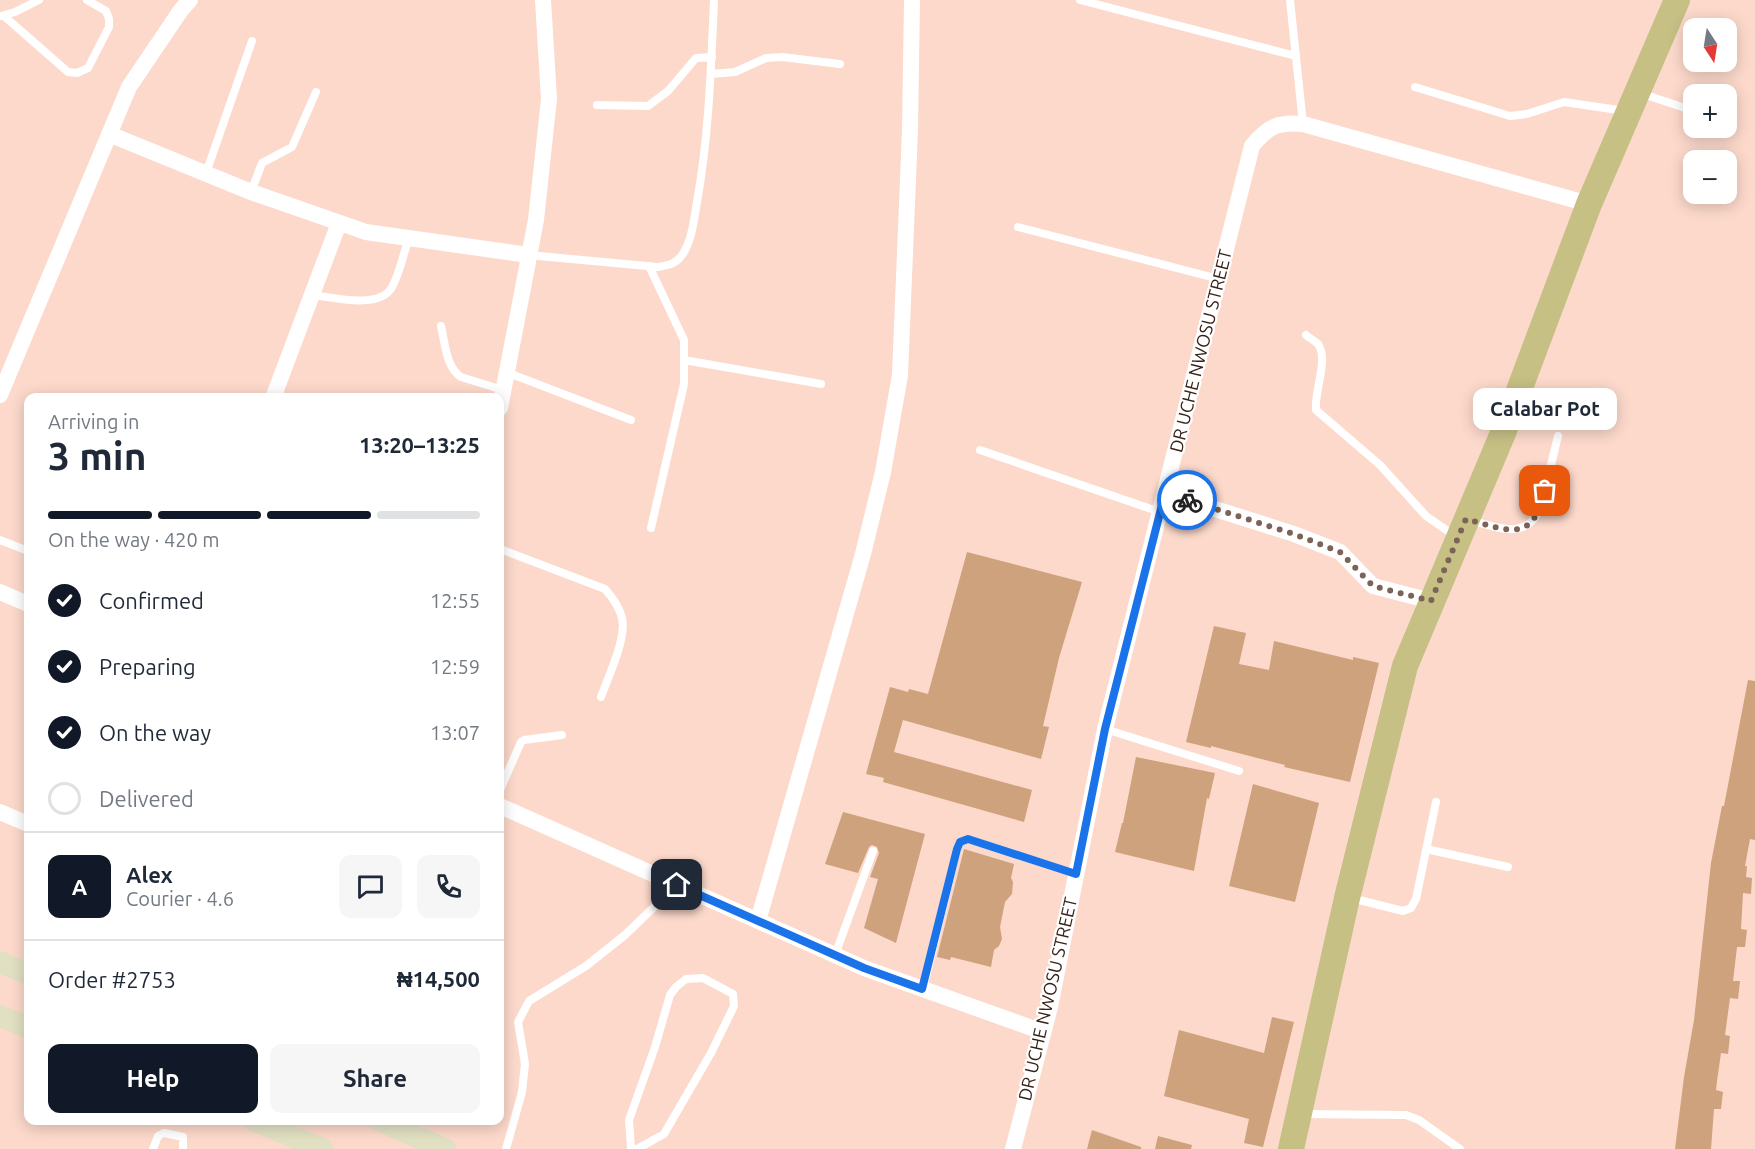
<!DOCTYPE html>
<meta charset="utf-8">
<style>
body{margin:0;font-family:Ubuntu,sans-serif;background:#f6f6f7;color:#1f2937;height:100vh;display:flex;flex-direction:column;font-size:22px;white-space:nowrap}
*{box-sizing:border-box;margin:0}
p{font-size:20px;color:#747a83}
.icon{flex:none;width:33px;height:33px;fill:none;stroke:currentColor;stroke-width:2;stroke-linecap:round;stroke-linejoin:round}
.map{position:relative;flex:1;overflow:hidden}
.drawer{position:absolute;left:24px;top:393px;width:480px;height:732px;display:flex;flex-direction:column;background:#fff;border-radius:12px;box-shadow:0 3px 15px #0003}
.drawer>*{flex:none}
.needle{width:39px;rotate:168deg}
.tools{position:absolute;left:1683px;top:18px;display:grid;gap:12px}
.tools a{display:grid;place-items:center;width:54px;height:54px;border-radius:12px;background:#fff;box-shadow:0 3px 15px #0003;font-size:30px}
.pin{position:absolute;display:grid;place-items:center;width:51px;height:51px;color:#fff;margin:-26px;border-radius:12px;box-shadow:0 3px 9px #0006}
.courier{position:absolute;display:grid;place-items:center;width:60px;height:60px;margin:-30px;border:4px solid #1a73e8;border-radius:50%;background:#fff;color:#222;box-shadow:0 2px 8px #0007}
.bubble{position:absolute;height:42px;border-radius:12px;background:#fff;box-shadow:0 3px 15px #0003;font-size:20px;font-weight:600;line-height:42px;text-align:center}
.summary em{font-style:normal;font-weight:600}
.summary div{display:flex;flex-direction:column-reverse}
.summary{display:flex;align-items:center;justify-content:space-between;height:102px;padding:0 24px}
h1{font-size:39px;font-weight:600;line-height:45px}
.bar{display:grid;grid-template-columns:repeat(4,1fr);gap:9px 6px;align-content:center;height:72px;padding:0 24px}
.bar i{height:8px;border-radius:4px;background:#e0e1e3}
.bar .active{background:#111827}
.bar p{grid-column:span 4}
.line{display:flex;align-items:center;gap:15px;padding:0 24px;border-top:2px solid #e0e1e3}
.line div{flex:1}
.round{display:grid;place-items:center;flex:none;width:63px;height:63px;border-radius:12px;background:#f6f6f7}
ol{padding:0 24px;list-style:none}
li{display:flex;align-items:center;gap:18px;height:66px}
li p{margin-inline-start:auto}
li .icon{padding:6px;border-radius:50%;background:#111827;color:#fff;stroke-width:4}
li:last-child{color:#747a83}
li i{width:33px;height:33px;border:3px solid #e0e1e3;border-radius:50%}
.cta{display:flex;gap:12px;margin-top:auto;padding:12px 24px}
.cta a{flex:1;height:69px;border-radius:12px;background:#111827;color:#fff;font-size:24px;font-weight:600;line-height:69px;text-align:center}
.cta a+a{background:#f6f6f7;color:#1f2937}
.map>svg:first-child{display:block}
</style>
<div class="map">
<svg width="1755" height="1149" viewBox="0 0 1755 1149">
<rect width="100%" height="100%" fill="#fcd9cb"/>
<path fill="#cda27c" d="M967 552 1082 582 1059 658 1043 726 1049 727 1041 759 903 720 894 752 1032 790 1024 822 883 782 884 778 866 774 890 687 908 692 909 689 928 694Z
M1214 626 1246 633 1239 664 1269 670 1274 641 1353 660V657L1379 663 1350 782 1284 767 1285 765 1211 746V748L1186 742Z
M1748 680 1755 681V840L1750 839 1745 866H1747L1746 877 1752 878 1751 894 1743 893 1741 929 1747 930 1745 947H1737L1733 981H1740L1738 999 1730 998 1725 1035 1730 1036 1728 1054 1721 1053 1717 1081 1716 1090 1723 1092 1721 1109H1714L1711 1149H1675L1684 1077 1694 1020 1711 863 1722 806H1724Z
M1136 757 1215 773 1209 799 1207 798 1194 871 1115 852 1122 823H1123Z
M1253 784 1319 803 1295 902 1229 886Z
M843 812 925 834 896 943 864 928 878 879 870 877 879 853 877 847 872 845 869 847 858 873 825 864Z
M964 849 1014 864 1011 878 1013 882 1012 894 1005 902 1000 927 1002 939 999 946 994 950 991 967 951 957 950 960 937 957Z
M1272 1017 1294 1022 1263 1147 1244 1143 1249 1119 1164 1096 1179 1030 1264 1053Z
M1092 1130 1141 1147V1149H1087Z
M1158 1136 1192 1145 1191 1149H1155Z"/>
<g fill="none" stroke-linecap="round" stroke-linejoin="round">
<path stroke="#fff" stroke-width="8" d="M1080 0 1296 56
M1290 0 1303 124
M1 16 15 12 39 0
M4 16 68 72 77 73 88 68 109 27V19L106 11 87 0
M711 74 735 72 766 58 782 57 840 64
M1415 87 1510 116 1527 114 1564 102 1625 111
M1640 93 1694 111
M597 105 648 106 668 91 696 58 712 57
M206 173 252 41
M251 192 262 163 292 147 316 92
M1018 227 1219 279
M528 255 658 267C668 265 676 264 682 255 692 241 694 219 697 202 709 135 711 68 714 0
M649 266 684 340V384L651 528
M312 295C332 297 380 310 392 287 400 273 403 254 409 238
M441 326C445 343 446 367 461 377L503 390
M1306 335C1309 338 1315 341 1318 344 1329 359 1314 391 1316 410L1380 465 1426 516 1455 536
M684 360 821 384
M506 372 631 420
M980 450 1160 512
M1469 520C1497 527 1524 541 1540 510L1558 436
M0 540 28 551
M500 549 605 589C613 598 619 606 622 618 627 638 608 677 601 697
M1105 729 1239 771
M500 790 521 742 524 740 562 735
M1426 849 1508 867
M1351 898 1403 911 1411 908 1416 899 1436 802
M835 955 873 851
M923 989 957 849 960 842 968 839 1076 874
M1301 1114 1406 1115 1419 1120 1460 1149
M153 1149 158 1136 164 1133 183 1137V1149
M506 1149 522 1092 525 1064 518 1022 529 1001 586 966 625 935 677 885
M631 1149 629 1120 655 1047 670 995 676 987 686 979 703 978 733 994 734 1006 711 1053 664 1134 637 1149"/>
<path stroke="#fff" stroke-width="16" d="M109 134 251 192 366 232 528 255
M0 395 129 87 181 10 190 0
M273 398 339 223
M500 408 536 220 549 99 543 0
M1165 493 1294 534 1340 552 1373 586 1431 601
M0 592 28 604
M500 806 864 968 1043 1032
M0 812 28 824
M758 921 863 554 883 472 900 375 910 130 912 0
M1013 1149 1050 1007 1105 729 1252 146C1268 126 1278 122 1303 124L1589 204"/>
<path stroke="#e2e0c2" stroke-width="22" d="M0 962 28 974
M0 1016 28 1027
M253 1120 322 1149
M378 1120 445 1149"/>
<path stroke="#c6c085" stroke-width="26" d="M1291 1149 1347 898 1405 666 1503 433 1589 204 1677 0"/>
</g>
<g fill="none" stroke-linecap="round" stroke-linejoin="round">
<path stroke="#7c6257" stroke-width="6" stroke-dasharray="0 10.8" d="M1187 500 1294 534 1340 552 1373 586 1431 601 1466 519C1508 530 1532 545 1545 491"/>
<path stroke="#1a73e8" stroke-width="8" d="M677 885 864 968 922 989 957 849 960 842 968 839 1076 874 1105 729 1165 493 1187 500"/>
</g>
<g text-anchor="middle" stroke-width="4.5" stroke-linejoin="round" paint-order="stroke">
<g font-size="18" fill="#372219" stroke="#fff">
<text transform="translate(1201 351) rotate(-76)" y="6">DR UCHE NWOSU STREET</text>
<text transform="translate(1048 999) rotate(-77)" y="6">DR UCHE NWOSU STREET</text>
</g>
</g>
</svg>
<div class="tools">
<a><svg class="needle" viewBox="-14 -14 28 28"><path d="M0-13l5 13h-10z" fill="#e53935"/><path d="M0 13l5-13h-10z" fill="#747a83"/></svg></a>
<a>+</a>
<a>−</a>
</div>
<div class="pin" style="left:1545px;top:491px;background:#ea580c"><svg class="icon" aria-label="bag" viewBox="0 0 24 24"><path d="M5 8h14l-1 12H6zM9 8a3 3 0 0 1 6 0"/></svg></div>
<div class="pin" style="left:677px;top:885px;background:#1f2937"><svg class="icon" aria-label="home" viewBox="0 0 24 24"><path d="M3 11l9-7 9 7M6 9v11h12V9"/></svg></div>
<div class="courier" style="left:1187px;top:500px"><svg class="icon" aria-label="bike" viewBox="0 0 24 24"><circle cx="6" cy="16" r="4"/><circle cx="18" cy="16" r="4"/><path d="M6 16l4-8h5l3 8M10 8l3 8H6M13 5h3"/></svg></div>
<div class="bubble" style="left:1473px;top:388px;width:144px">Calabar Pot</div>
<section class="drawer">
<div class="summary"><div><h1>3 min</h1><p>Arriving in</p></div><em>13:20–13:25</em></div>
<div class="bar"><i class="active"></i><i class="active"></i><i class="active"></i><i></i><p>On the way · 420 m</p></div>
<ol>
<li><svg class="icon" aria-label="check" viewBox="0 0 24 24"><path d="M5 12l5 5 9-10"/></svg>Confirmed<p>12:55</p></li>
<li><svg class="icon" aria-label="check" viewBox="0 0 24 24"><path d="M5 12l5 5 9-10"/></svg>Preparing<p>12:59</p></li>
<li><svg class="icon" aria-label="check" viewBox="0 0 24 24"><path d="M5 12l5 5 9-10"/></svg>On the way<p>13:07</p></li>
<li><i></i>Delivered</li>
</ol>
<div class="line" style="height:108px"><b class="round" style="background:#111827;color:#fff">A</b><div><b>Alex</b><p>Courier · 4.6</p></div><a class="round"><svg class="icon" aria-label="chat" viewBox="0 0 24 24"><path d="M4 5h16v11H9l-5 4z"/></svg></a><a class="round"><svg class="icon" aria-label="phone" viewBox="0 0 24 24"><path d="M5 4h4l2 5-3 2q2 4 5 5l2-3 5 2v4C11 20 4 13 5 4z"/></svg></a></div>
<div class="line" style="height:78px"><div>Order #2753</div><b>₦14,500</b></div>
<div class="cta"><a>Help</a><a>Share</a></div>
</section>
</div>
